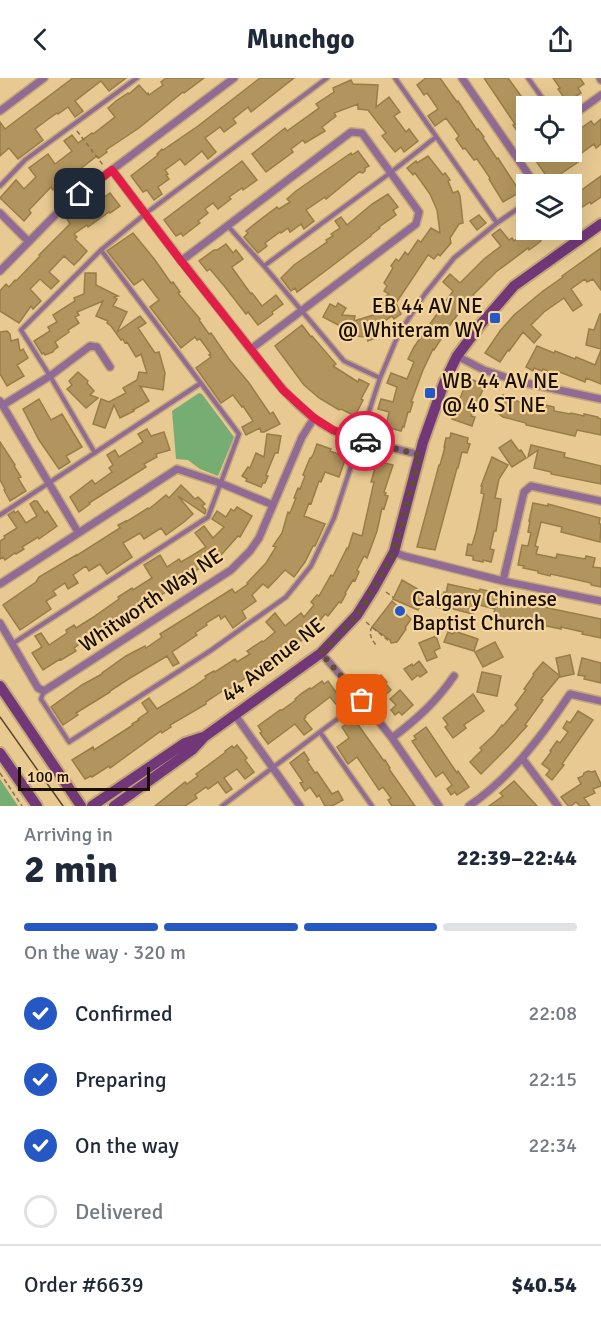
<!DOCTYPE html>
<meta charset="utf-8">
<style>
body{margin:0;font-family:Signika,sans-serif;background:#f2f2f3;color:#1f2937;height:100vh;display:flex;flex-direction:column;font-size:22px;white-space:nowrap}
*{box-sizing:border-box;margin:0}
p{font-size:20px;color:#747a83}
.icon{flex:none;width:33px;height:33px;fill:none;stroke:currentColor;stroke-width:2;stroke-linecap:round;stroke-linejoin:round}
.map{position:relative;height:728px;overflow:hidden}
.side{display:flex;flex-direction:column;background:#fff;flex:1}
.side>*{flex:none}
.buttons{position:absolute;left:516px;top:18px;display:grid;gap:12px}
.buttons a{display:grid;place-items:center;width:66px;height:66px;border-radius:0px;background:#fff;box-shadow:0 6px 24px #0002;font-size:30px}
.scale{position:absolute;left:18px;bottom:15px;width:132px;box-sizing:border-box;padding-left:6px;border:3px solid #190e00;border-top:0;font-size:16px;line-height:21px;white-space:nowrap;color:#190e00;-webkit-text-stroke:4px #f5d69d;paint-order:stroke}
.pin{position:absolute;display:grid;place-items:center;width:51px;height:51px;color:#fff;margin:-26px;border-radius:12px;box-shadow:0 3px 9px #0006}
.courier{position:absolute;display:grid;place-items:center;width:60px;height:60px;margin:-30px;border:4px solid #e11d48;border-radius:50%;background:#fff;color:#222;box-shadow:0 2px 8px #0007}
.summary em{font-style:normal;font-weight:800}
.summary div{display:flex;flex-direction:column-reverse}
.summary{display:flex;align-items:center;justify-content:space-between;height:102px;padding:0 24px}
h1{font-size:39px;font-weight:800;line-height:45px}
.bar{display:grid;grid-template-columns:repeat(4,1fr);gap:9px 6px;align-content:center;height:72px;padding:0 24px}
.bar i{height:8px;border-radius:4px;background:#e0e1e3}
.bar .on{background:#2557c5}
.bar p{grid-column:span 4}
.line{display:flex;align-items:center;gap:15px;padding:0 24px;border-top:2px solid #e0e1e3}
.line div{flex:1}
ol{padding:0 24px;list-style:none}
li{display:flex;align-items:center;gap:18px;height:66px}
li p{margin-inline-start:auto}
li .icon{padding:6px;border-radius:50%;background:#2557c5;color:#fff;stroke-width:4}
li:last-child{color:#747a83}
li i{width:33px;height:33px;border:3px solid #e0e1e3;border-radius:50%}
header{display:flex;justify-content:space-between;align-items:center;height:78px;padding:0 24px;background:#fff;font-size:27px;font-weight:800}
.map>svg:first-child{display:block}
</style>
<header><svg class="icon" aria-label="back" viewBox="0 0 24 24"><path d="M15 5l-7 7 7 7"/></svg>Munchgo<svg class="icon" aria-label="share" viewBox="0 0 24 24"><path d="M12 15V3M7 8l5-5 5 5M5 13v7h14v-7"/></svg></header>
<div class="map">
<svg width="601" height="728" viewBox="0 0 601 728">
<rect width="100%" height="100%" fill="#e7c991"/>
<path fill="#76ad73" d="M199 315 202 316 234 359 218 398 200 391 188 382 176 381 172 333Z
M0 701 18 728H0Z"/>
<path fill="#b2955e" stroke="#997d46" stroke-width="1.5" d="M73 0H126L109 13 101 3 75 23 83 33 75 39 68 29 58 36 57 35 47 42 35 51 43 62 18 81 9 70 0 78V44L5 51Z
M166 0H204L184 15 183 14 139 50 106 72 107 74 99 80 97 78 53 112 51 109 29 132 31 135 24 143 0 120 16 102 24 111 36 99 29 90 48 76 55 86 72 73 64 63 72 57 78 65 92 55 93 56 115 39 108 30 116 23 128 15 129 16 139 7 147 16 148 15 149 17 163 7 161 4Z
M260 0H294L251 34 248 29 233 41 236 45 224 54 220 49 205 60 216 74 208 81 202 73 185 87 180 81 165 92 168 96 166 97 169 101 158 109 162 116 154 122 147 112 143 114 131 98 158 77 157 76 162 71 163 72 198 48Z
M426 0H440L457 24 458 23 477 52 478 51 484 59 483 60 497 81 498 80 520 114 503 124 489 101 490 100 477 81 474 82 465 70 463 71 456 61 459 58 446 40 435 48 428 38 438 31 427 15 424 17 417 7Z
M484 0H508L521 18 526 26V59L521 50 517 53 513 47 515 46Z
M553 0H580L584 6 578 10 581 15 567 24 558 11 560 10Z
M351 2 353 6 378 7 376 29 389 19 400 34 394 38 406 54 409 51 418 63 404 74 401 69 395 74 382 58 386 55 368 32 358 31V26L334 35 336 38 322 49 325 53 305 65 303 62 291 71 293 74 266 94 252 76 285 50 287 53 319 30 316 26 334 14 333 10Z
M601 41V66L596 70 594 66 575 80 578 84 550 103 536 83 541 80 540 78 547 74H572V57L591 43 594 47Z
M358 73 369 88 365 90V93L363 95 359 94 326 121 325 119 306 132 314 143 304 151 301 146 290 154 288 150 281 155 280 154 265 165 267 168 258 175 244 159 248 155 246 153 252 148 277 129 279 131 290 124 287 121 296 113 351 75 352 77Z
M428 78 443 97 445 95 450 102 448 103 453 115 458 113 460 118 463 145 459 146 450 160 451 165 440 178 438 176 434 181 428 177 396 225 401 236 394 241 392 238 378 247 381 255 374 257 375 260 368 263 367 259 344 257V250L323 239 330 226 336 229 338 225 346 230 342 237 355 238 354 243 380 235 374 226 389 216 384 213 387 208 384 205 393 190 391 188 396 181 399 183 405 174 408 177 418 162 421 164 431 150 440 155 437 132 430 116 415 95 413 97 407 90 416 83 417 85Z
M242 83 257 102 243 112 242 110 229 119 231 121 218 131 213 125 205 131 208 135 198 143 200 145 183 158 181 155 176 158 164 142Z
M601 98V119L591 126 590 124 572 136V119Z
M110 115 120 128 110 135 109 134 88 149 87 147 74 156 77 159 75 161 87 173 80 181 74 187 64 178 49 194 59 203 51 211 40 201 30 211 41 223 33 231 31 228 19 245 0 233V213L6 206 9 209 15 202 16 203 40 178 39 177 70 146 67 141 75 135 78 138Z
M388 116 398 129 393 132 396 137 379 149 380 150 371 157V158L328 191 297 214 295 210 291 213 281 200 294 187 327 164 326 162 333 158 331 156 340 150 335 143 341 139 347 147 372 126Z
M479 137 486 145 477 152 470 143Z
M500 151 509 162 512 160 514 163 531 152H555L540 162 541 163 536 167 529 172 528 170 496 194 473 217 475 219 466 228 465 227 452 244 434 272 433 271 423 292 411 324H413L410 334H408L404 349 403 348 401 353 386 349 389 334 378 331 381 321 393 324 397 309 387 305 391 295 407 301 414 284 408 281 414 269 453 213 443 204 450 196 460 205 484 181 501 168 492 157Z
M133 155 155 182 171 205 173 204 180 214 178 215 200 241 199 242 209 256 211 255 229 281 249 305 270 336 273 334 280 346 264 354H261L260 350 246 357 242 349 253 343 243 328 242 329 233 317 221 325 196 290 211 279 209 277 211 276 200 261 197 262 195 259 181 270 150 229 159 222 143 201 134 207 107 173Z
M226 166 233 175 236 172 243 181 232 189 233 191 251 216 252 215 262 228 276 217 283 226 272 234 273 236 258 247 248 234 246 236 225 209 210 191 207 193 199 183 214 172H217Z
M601 170V212L593 201 587 204 585 201 571 211 582 227 573 233 564 220 544 234 531 247 541 257 534 265 523 254 509 273 508 272 500 284 485 275 500 253 514 237 543 213 563 199 562 198Z
M85 195H96V207L118 218 114 219 117 221 113 228 127 234 117 254 140 238 146 245 138 250 155 275 159 274 165 295 163 312 140 308 149 323 133 332 134 333 120 340 114 327 105 350 93 346 101 321 109 324 126 315 123 310 137 302 139 294 147 295 141 276 136 279 127 264 125 265 123 261 121 262 111 248 107 245 108 243 96 238 103 223 77 234 79 237 75 239 79 245 68 252 69 254 55 264 58 269 54 272 53 274 45 277 44 275 42 276 34 263 50 253 48 249 57 244 53 237 75 223 74 220 84 216Z
M600 236H601V271L586 267 589 251 594 252Z
M302 247 311 259 312 258 336 286 333 288 358 304 359 301 369 306 361 321 363 322 355 338 341 331 339 332 319 320 304 307 275 268Z
M7 253 10 256 11 263 18 261 20 273 23 271 28 280 17 287 24 298 7 308 0 296V254Z
M537 268 554 275 555 273 575 281 576 279 595 287 601 272V306L586 300 585 304 557 293 556 297 543 291 542 293 534 290 533 293 526 289Z
M78 294 88 303 87 305 94 313 90 317 98 320 86 330 67 311 72 307 69 303Z
M468 300 485 307 471 338 475 339 472 348 452 341Z
M503 317 522 325 523 322 554 329V333L570 336 571 335 584 338V336L598 339V340L601 341V357L577 352 575 358 526 347V345L503 339 496 334Z
M39 321 51 342 62 336 82 369 66 378 70 384 59 391 39 362 23 331Z
M147 351 151 358 164 354 170 372 156 376 157 379 144 386 146 389 89 425 90 426 79 434 70 419 92 402 95 406 112 394 109 390 113 387 107 377 115 372 119 379 143 364 138 356Z
M451 355 468 360 467 365 470 366 467 375 462 374 458 390H457L435 472 417 469 439 387H440L445 369H444L446 360H450Z
M267 356 281 358 278 375H275L266 397 268 398 265 405H263L261 409 246 403 247 401 242 398 248 389 250 390 256 375 264 379Z
M511 362 519 373 521 372 526 380 512 389 499 370Z
M0 364 15 387 14 388 21 399 18 400 26 413 10 423 4 412 5 411 0 402Z
M317 366 331 371 330 373 346 379 339 399 325 394 321 404 319 403 311 426 309 425 304 438 325 446 315 468H313L305 484 294 499 285 492 268 510 263 506 252 517 256 523 242 533 246 540 233 550 225 538 221 541 219 537 206 545 207 547 195 555 197 557 172 574 179 585 173 588 167 578 130 600 110 613V614L76 635 78 637 63 647 51 629 82 607 102 596V595L126 578 145 568 146 570 162 559 160 556 232 511 235 515 248 506 247 505 266 485 276 469 273 468 282 455 288 434 290 435 296 420H294L298 410 300 411 305 398 303 397 310 380H311L313 377Z
M531 367 565 375 564 379 601 388V406L551 396V394L534 390 538 372 528 379Z
M492 379 508 387 499 401 495 420 501 421 496 453H494L490 471 494 472 491 484 483 482V484L473 482V478L466 477 468 466 472 467 476 454 484 416 481 415 482 408H481Z
M377 383 393 387 384 414 386 415 385 417 388 418 384 431 382 430 377 453 367 480 364 478 357 492 359 494 355 503 353 502 345 515 346 516 341 525 339 524 328 538 325 536 314 550 315 552 301 563 298 560 287 569 289 571 282 577 260 591 258 588 246 597 247 599 225 614 224 612 206 624V626L170 647 171 649 162 655 161 653 110 690 109 688 92 699 91 698 85 701 72 682 93 669 94 672 133 647 132 646 139 642 138 641 148 634 142 625 149 620 157 631 193 609 206 600 205 598 214 593 215 594 235 581 237 584 250 576 247 573 262 563 263 564 275 554 266 544 275 535 285 548 301 535 304 539 314 527 311 524 317 517 319 518 331 497 333 498 347 470 348 471 353 455 362 458 374 404H371Z
M181 407 195 421 198 419 205 426 202 428 206 432 205 436 178 418 193 436 184 444 166 457 161 450 144 461 140 455 123 465 132 479 107 496 100 486 89 493 86 488 73 497 78 505 68 511 65 505 53 513 56 517 46 523 51 531 20 552 3 527 36 504 39 499 76 477V478L120 450 118 447 126 443V444L148 430 149 431 166 417 169 420Z
M34 423H37L45 435 47 433 57 448 39 461 38 459 22 469 24 471 16 476 15 475 5 482 3 479 0 481V463L5 460 4 458 17 450 8 437 14 433 15 435 18 433 26 445 37 438 30 426Z
M533 425 548 428V426L600 440 599 446H601L600 464 561 454 562 449 541 444 535 468 538 469 536 476 556 480 557 476 585 481 586 478 595 480 593 489 601 490V509L591 507V505L578 502 551 496 550 498 538 495V493L523 490 524 488 518 487 522 467 528 468 531 455 528 454 530 443H529Z
M237 429 252 438 240 459 238 458 222 476 189 497 190 498 146 527 145 525 126 538V539L102 556 100 553 84 563 74 570 76 573 61 582 60 581 43 592 32 575 42 569 35 558 41 555 49 567 67 555 66 552 74 547 76 550 92 540 119 521 118 519 132 510 133 512 152 500 144 487 160 477 167 489 179 481 181 484 193 477 206 469 195 455 204 448 213 460 224 449 212 441 217 433 226 439 231 431 234 433Z
M402 502 426 516 418 532 393 521Z
M448 506 479 513 480 511 493 514V516L548 530 601 541V560L582 556 583 554 561 549V551L509 540 508 544 495 541 497 535H494L495 531 475 526 473 536 445 529V531L436 529 438 515 443 517 444 514 446 515Z
M392 523 411 541 405 550 406 551 397 564 391 565 390 562 372 549Z
M454 553 478 561 474 573 444 564 448 554 453 556Z
M436 558 440 570 434 573 437 579 427 583 419 565Z
M495 564 503 579 483 589 475 574Z
M570 577 574 596 560 599 556 580Z
M582 580 601 585V605L584 601 585 598 578 597Z
M419 583 427 594 420 599 418 597 412 602 404 591 412 586 413 588Z
M543 584 560 598 541 621 543 622 525 647 527 648 508 669 481 696 470 684 482 672 480 670 495 656 502 647 503 648 518 630 515 627 526 612 524 611 534 597 533 596Z
M482 594 501 598 497 618 477 614Z
M381 597 387 604 386 606 391 612 381 621 375 614 377 612 371 606Z
M322 603 324 606 328 603 338 617 340 615 347 624 339 630 330 619 305 638 306 639 304 641 312 651 304 657 295 646 268 666 260 655 262 654 258 648 280 632H282L296 622 295 621 302 615 310 610 311 611Z
M400 612 413 627 402 637 399 634 395 637 391 632 396 627 390 621Z
M473 616 484 633 464 647 466 650 453 660 445 649 448 647 443 640Z
M578 633 593 642 562 686 564 687 552 702 546 697 550 692 542 686 551 674 550 673 557 663 560 665 568 654 563 650 567 643 570 645Z
M354 641 384 683 385 682 390 690 389 691 415 728H392L388 722 391 720 383 709 379 712 357 679 348 686 337 669 349 660 342 649Z
M426 649 457 695 458 693 469 709 457 717 455 714 451 717 447 711 452 707 443 694 436 699 412 663 416 661 414 658Z
M237 667 247 680 245 682 254 694 245 701 237 691 224 700 232 711 226 715 218 704 208 711 206 709 195 717 197 720 185 728H155L185 704 187 706 198 698 196 696 226 674 225 673 232 668 234 670Z
M304 674 309 682 307 683 315 695 317 694 332 716 338 713 343 722 332 728H325L319 717 317 719 310 709 305 713 300 705 303 704 290 685Z
M588 693 592 694 595 693 601 706V708L593 711 595 715 584 720 590 728H580L576 724 571 728H568L561 719 581 706 578 700 583 698 584 695Z
M514 703 537 728H489L503 718 500 715Z"/>
<g fill="none" stroke-linecap="round" stroke-linejoin="round">
<defs>
<path id="lane" d="M528 0 548 28
M0 108 25 82 137 0
M497 145 526 125
M227 147 264 188 344 283 380 300 399 255 425 216 454 180 497 145 395 0
M101 172 145 136 327 0
M264 188 390 95 436 59
M0 437 201 305
M12 566 208 439 239 356 101 172 21 252 50 298 95 375
M44 613 41 621 69 664 210 573 286 519 311 488 334 440 380 300
M320 654 372 728
M222 728 361 623"/>
<path id="street" d="M462 0 535 106
M600 0 601 2
M0 33 44 0
M572 38 601 17
M515 77 526 69
M112 92C152 145 193 198 235 251 262 285 292 331 332 352 356 364 393 369 420 377
M0 135 28 163
M567 152 576 164
M181 183 351 54 362 55 419 134 416 146 251 271
M0 193 64 128 234 0
M457 278 484 292 517 303 601 321
M0 323 78 454
M3 327 50 298 90 268 97 269 110 289
M394 474 404 478 503 503 601 523
M503 503 524 414 531 408 601 423
M0 506 177 391 220 405 273 427
M0 545 38 610 44 613 231 492 250 473 259 460 302 359 314 340
M321 575 362 622 392 660 439 728
M235 637 300 728
M392 660C417 641 436 624 454 598
M522 680 558 728
M469 728C511 699 542 658 570 616L601 623"/>
<path id="secondary" d="M0 608 81 728
M0 675 37 728
M92 728 185 665 203 659
M114 728 192 672 204 659 321 575 357 537 374 510 394 474 423 364 444 305 457 278 481 246 514 208 601 146"/>
</defs>
<use href="#lane" stroke="#c2a777" stroke-width="7"/>
<use href="#street" stroke="#c2a777" stroke-width="10"/>
<use href="#secondary" stroke="#c2a777" stroke-width="14"/>
<path stroke="#89734f" stroke-width="1.5" stroke-dasharray="4.5 3" stroke-linecap="butt" d="M77 53 103 87
M386 514 394 520
M366 544 372 549C368 556 372 562 376 567
M373 550 390 564
M0 695 22 728"/>
<use href="#lane" stroke="#916a96" stroke-width="4"/>
<use href="#street" stroke="#916a96" stroke-width="7"/>
<use href="#secondary" stroke="#713779" stroke-width="10"/>
<path stroke="#57462b" stroke-width="1.5" d="M0 639 63 728"/>
</g>
<g fill="none" stroke-linecap="round" stroke-linejoin="round">
<path stroke="#614f33" stroke-width="6" stroke-dasharray="0 10.8" d="M362 622 321 575 357 537 374 510 394 474 420 377 365 363"/>
<path stroke="#e11d48" stroke-width="8" d="M80 116 112 92 181 183 283 312 314 340 333 352 365 363"/>
</g>
<g fill="#2557c5" stroke="#f5d69d" stroke-width="2">
<rect x="489" y="234" width="12" height="12" rx="3"/>
<rect x="424" y="309" width="12" height="12" rx="3"/>
<circle cx="400" cy="533" r="6"/>
</g>
<g text-anchor="middle" stroke-width="4.5" stroke-linejoin="round" paint-order="stroke">
<g font-size="21" fill="#190e00" stroke="#f5d69d" text-anchor="start">
<text x="483" y="235" text-anchor="end">EB 44 AV NE<tspan x="483" dy="24">@ Whiteram WY</tspan></text>
<text x="442" y="310">WB 44 AV NE<tspan x="442" dy="24">@ 40 ST NE</tspan></text>
<text x="412" y="528">Calgary Chinese<tspan x="412" dy="24">Baptist Church</tspan></text>
</g>
<g font-size="21" fill="#190e00" stroke="#f5d69d">
<text transform="translate(151 522) rotate(-34)" y="7">Whitworth Way NE</text>
<text transform="translate(273 582) rotate(-38)" y="7">44 Avenue NE</text>
</g>
</g>
</svg>
<div class="buttons">
<a><svg class="icon" aria-label="locate" viewBox="0 0 24 24"><circle cx="12" cy="12" r="6"/><path d="M12 2v4M12 18v4M2 12h4M18 12h4"/></svg></a>
<a><svg class="icon" aria-label="layers" viewBox="0 0 24 24"><path d="M12 4l9 5-9 5-9-5zM3 14l9 5 9-5"/></svg></a>
</div>
<div class="scale">100 m</div>
<div class="pin" style="left:362px;top:622px;background:#ea580c"><svg class="icon" aria-label="bag" viewBox="0 0 24 24"><path d="M5 8h14l-1 12H6zM9 8a3 3 0 0 1 6 0"/></svg></div>
<div class="pin" style="left:80px;top:116px;background:#1f2937"><svg class="icon" aria-label="home" viewBox="0 0 24 24"><path d="M3 11l9-7 9 7M6 9v11h12V9"/></svg></div>
<div class="courier" style="left:365px;top:363px"><svg class="icon" aria-label="car" viewBox="0 0 24 24"><path d="M5 17H2v-5l4-1 3-4h7l3 4 3 1v5h-3M9 17h6M6 11h13"/><circle cx="7" cy="17" r="2"/><circle cx="17" cy="17" r="2"/></svg></div>
</div>
<section class="side">
<div class="summary"><div><h1>2 min</h1><p>Arriving in</p></div><em>22:39–22:44</em></div>
<div class="bar"><i class="on"></i><i class="on"></i><i class="on"></i><i></i><p>On the way · 320 m</p></div>
<ol>
<li><svg class="icon" aria-label="check" viewBox="0 0 24 24"><path d="M5 12l5 5 9-10"/></svg>Confirmed<p>22:08</p></li>
<li><svg class="icon" aria-label="check" viewBox="0 0 24 24"><path d="M5 12l5 5 9-10"/></svg>Preparing<p>22:15</p></li>
<li><svg class="icon" aria-label="check" viewBox="0 0 24 24"><path d="M5 12l5 5 9-10"/></svg>On the way<p>22:34</p></li>
<li><i></i>Delivered</li>
</ol>
<div class="line" style="height:78px"><div>Order #6639</div><b>$40.54</b></div>
</section>
